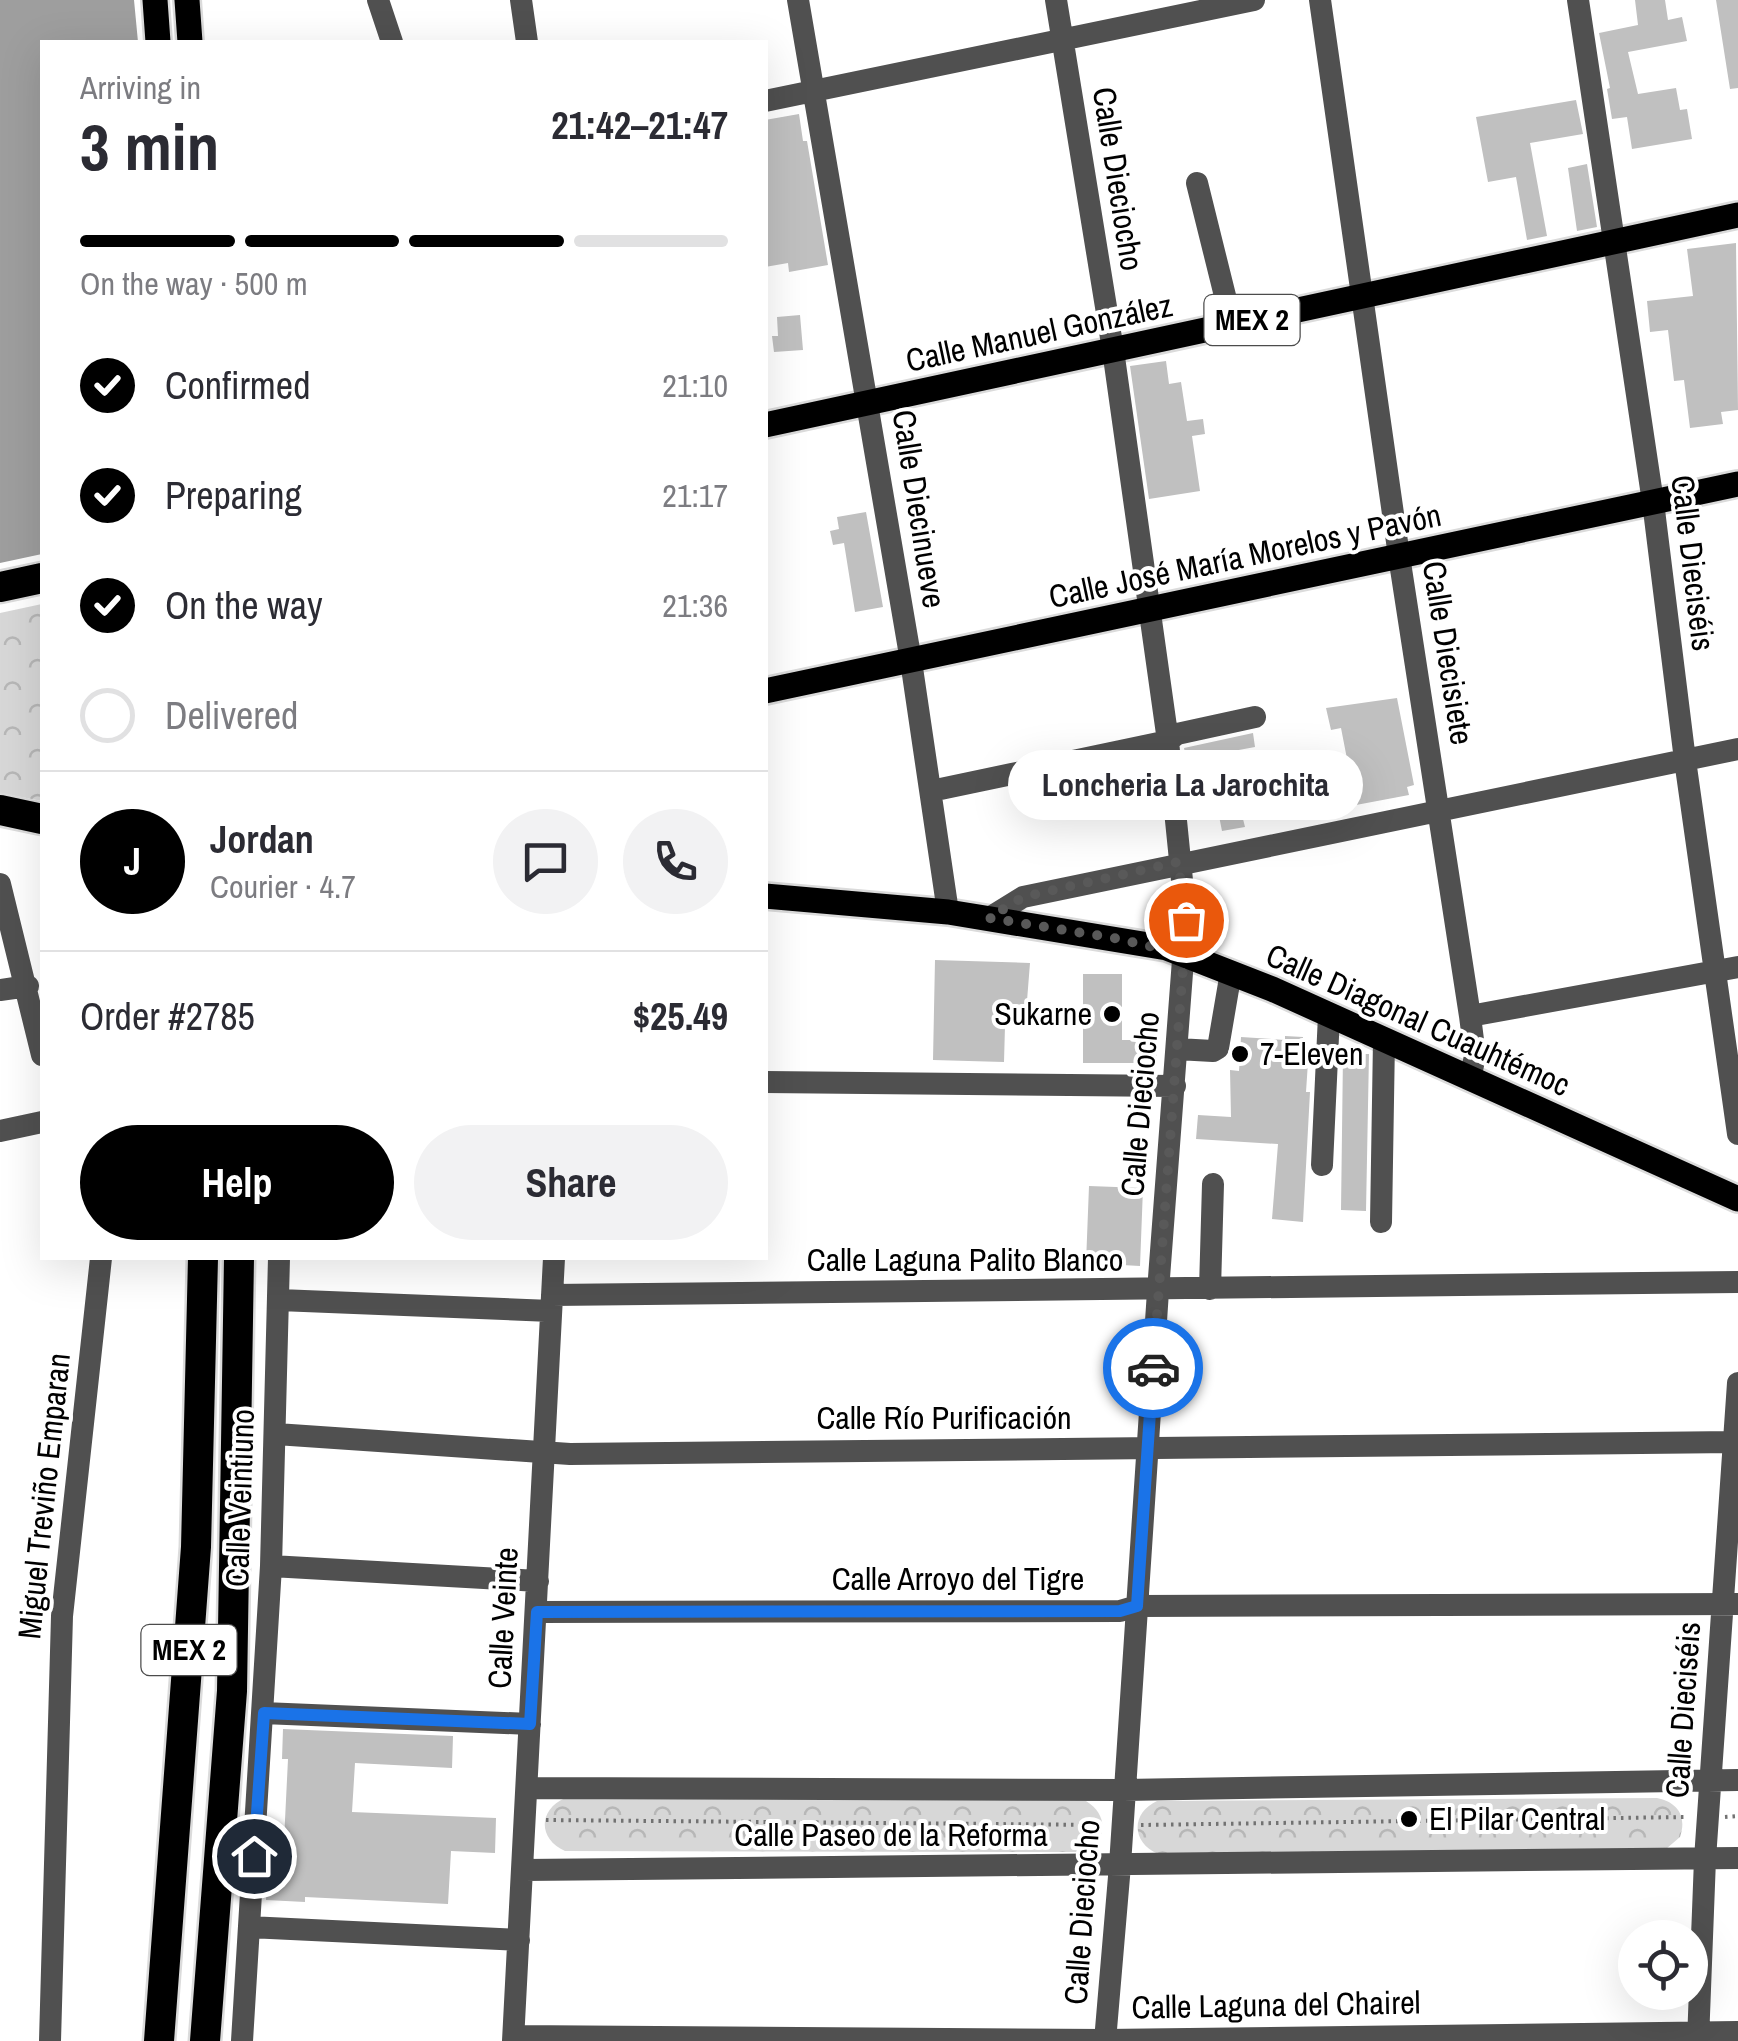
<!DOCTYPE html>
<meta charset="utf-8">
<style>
body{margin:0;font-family:"Archivo Narrow",sans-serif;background:#f2f2f3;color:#2b2b33;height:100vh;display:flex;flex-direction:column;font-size:38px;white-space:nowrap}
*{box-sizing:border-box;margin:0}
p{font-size:32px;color:#7c7c81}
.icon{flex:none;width:55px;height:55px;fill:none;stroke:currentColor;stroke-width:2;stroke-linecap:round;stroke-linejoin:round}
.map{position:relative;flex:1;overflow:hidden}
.panel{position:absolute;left:40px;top:40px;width:728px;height:1220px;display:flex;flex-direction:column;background:#fff;border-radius:0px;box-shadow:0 10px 40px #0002}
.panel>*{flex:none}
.controls{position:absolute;left:1618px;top:1920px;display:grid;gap:20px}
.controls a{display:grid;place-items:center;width:90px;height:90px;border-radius:50%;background:#fff;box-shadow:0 10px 40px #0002;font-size:50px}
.pin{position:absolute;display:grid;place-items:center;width:85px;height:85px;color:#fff;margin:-42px;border:5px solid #fff;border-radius:50%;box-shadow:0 2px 10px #0007}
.courier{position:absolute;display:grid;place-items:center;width:100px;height:100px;margin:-50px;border:8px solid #1a73e8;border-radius:50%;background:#fff;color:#222;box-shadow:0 2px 12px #0007}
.bubble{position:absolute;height:70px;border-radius:35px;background:#fff;box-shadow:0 10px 40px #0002;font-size:32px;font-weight:700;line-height:70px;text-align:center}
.head em{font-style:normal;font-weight:700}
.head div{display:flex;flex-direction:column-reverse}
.head{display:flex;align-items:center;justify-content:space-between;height:170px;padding:0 40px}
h1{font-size:65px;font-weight:700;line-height:75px}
.bar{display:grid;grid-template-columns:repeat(4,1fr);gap:15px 10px;align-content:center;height:120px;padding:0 40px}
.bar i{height:12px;border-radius:8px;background:#e1e1e2}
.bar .active{background:#000}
.bar p{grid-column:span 4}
.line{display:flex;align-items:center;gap:25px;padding:0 40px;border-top:2px solid #e1e1e2}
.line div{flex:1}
.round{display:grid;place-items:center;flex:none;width:105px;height:105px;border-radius:52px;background:#f2f2f3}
ol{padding:0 40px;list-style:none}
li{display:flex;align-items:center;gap:30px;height:110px}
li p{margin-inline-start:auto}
li .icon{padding:10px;border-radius:50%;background:#000;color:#fff;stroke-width:4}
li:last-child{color:#7c7c81}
li i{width:55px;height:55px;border:5px solid #e1e1e2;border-radius:50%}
.action{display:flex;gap:20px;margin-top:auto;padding:20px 40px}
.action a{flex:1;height:115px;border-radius:60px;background:#000;color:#fff;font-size:40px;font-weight:700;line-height:115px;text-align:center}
.action a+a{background:#f2f2f3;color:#2b2b33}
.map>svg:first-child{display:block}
</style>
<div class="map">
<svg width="1738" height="2041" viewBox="0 0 1738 2041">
<defs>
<pattern id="forest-crowns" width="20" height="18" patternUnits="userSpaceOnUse" patternTransform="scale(2.5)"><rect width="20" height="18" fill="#d7d7d7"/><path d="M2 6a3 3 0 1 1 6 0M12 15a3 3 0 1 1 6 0" fill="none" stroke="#b7b7b7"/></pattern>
</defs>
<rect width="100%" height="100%" fill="#fff"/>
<path fill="url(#forest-crowns)" d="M42 604V801L0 793V613Z
M565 1798 1086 1801C1111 1816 1107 1846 1078 1852L565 1851C538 1839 538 1810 565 1798Z
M1657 1798C1678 1802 1687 1817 1680 1837L1666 1849 1158 1854C1131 1842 1131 1813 1157 1801Z"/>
<path fill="#9e9e9e" d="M0 0H134L138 42H42V554L0 563Z"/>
<path fill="#c0c0c0" d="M1635 0H1665L1668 20 1682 17 1687 41 1628 52 1638 94 1676 88 1680 110 1687 109 1692 139 1632 149 1627 117 1612 119 1607 89 1610 88 1599 33 1638 25Z
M1716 0H1738V88L1730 89Z
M1576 100 1583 134 1530 143 1547 236 1527 240 1516 177 1488 182 1476 117Z
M799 114 803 141H807L828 265 789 272 788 263 765 267V120Z
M1587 164 1597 227 1577 231 1568 168Z
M1736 243 1738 410 1721 412 1723 424 1690 428 1684 380 1674 381 1668 330 1650 332 1647 301 1693 296 1687 249Z
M800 315 803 350 774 352 772 336H778L777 317Z
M1166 361 1169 384 1181 382 1187 421 1203 419 1205 434 1192 436 1200 491 1149 499 1130 366Z
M866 512 883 607 855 612 844 543 833 545 830 531 839 529 837 517Z
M1397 698 1414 785 1407 787 1409 795 1356 805 1341 728 1331 730 1326 708Z
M1253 733 1255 747 1228 752 1236 796 1320 780 1324 803 1243 819 1245 827 1222 831 1219 816 1198 820 1184 748Z
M935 960 1030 963 1025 1026H1005L1004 1062 933 1060Z
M1083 974H1122V1040H1157V1063H1083Z
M1285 1036 1303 1037 1302 1047H1309L1306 1092H1310L1303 1222 1272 1219 1278 1144 1196 1139 1198 1115 1231 1117 1230 1070 1239 1071 1241 1037 1285 1040Z
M1343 1054H1369L1366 1211 1341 1210Z
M1089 1186 1143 1188 1140 1266 1086 1263Z
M283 1729 453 1736 452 1768 355 1763 352 1812 496 1818 495 1853 451 1851 448 1904 305 1897V1902L266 1900 268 1861H283L288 1759H282Z"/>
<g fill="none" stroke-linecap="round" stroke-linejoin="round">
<defs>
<path id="major" d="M155 0 158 42
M187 0 190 42
M765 425 1738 215
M765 691 1738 484
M765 896 948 912 1167 948 1272 989 1738 1199"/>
<path id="highway" d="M0 587 42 578
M0 810 42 819
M159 2041 196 1547 203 1258
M205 2041 232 1691 239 1258"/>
</defs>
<use href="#major" stroke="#dbdbdb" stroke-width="30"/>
<use href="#highway" stroke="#dbdbdb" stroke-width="35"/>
<path stroke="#727272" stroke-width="4" stroke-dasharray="2.5 5" stroke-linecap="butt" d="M1725 1817 1738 1816
M546 1820 1101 1825
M1141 1825 1686 1817"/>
<path stroke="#505050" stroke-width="22" d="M378 0 392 42
M521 0 527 42
M798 0 911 661 948 912
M1056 0 1113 350 1168 741 1186 920 1158 1291 1120 1865 1105 2041
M1320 0 1399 556 1470 1016 1475 1056 1470 1079
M1578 0 1653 502 1685 760 1738 1134
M765 101 1254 0
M1197 183 1232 324
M931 791 1168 741 1177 734 1255 717
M0 884 42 1055
M989 918 1023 897 1738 749
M0 990 28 986
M1470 1016 1738 967
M1177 1049 1213 1051 1218 1048 1231 972
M765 1082 1175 1086
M0 1131 42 1122
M1322 1165 1329 1015
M1381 1222 1384 1040
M1210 1289 1213 1184
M552 1295 1738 1282
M279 1300 551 1311
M276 1434 570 1454 1734 1442
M271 1566 538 1581
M537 1612 1120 1611 1137 1606 1738 1604
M263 1713 530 1724
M527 1788 1124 1790 1738 1780
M524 1870 1738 1858
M249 1927 519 1940
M514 2036 1105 2040 1738 2032
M50 2041 62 1616 101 1258
M242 2041 271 1566 279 1258
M513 2041 554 1258
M1698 2041 1705 1859 1738 1383"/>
<use href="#major" stroke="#000" stroke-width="25"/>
<use href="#highway" stroke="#000" stroke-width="30"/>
</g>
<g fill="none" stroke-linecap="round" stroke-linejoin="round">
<path stroke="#595959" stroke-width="10" stroke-dasharray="0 18" d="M1153 1368 1184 954 1114 938 989 918 1023 897 1178 862 1186 920"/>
<path stroke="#1a73e8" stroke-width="12" d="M254 1856 264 1713 530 1724 537 1612 1120 1611 1137 1606 1153 1368"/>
</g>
<g fill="#000" stroke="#fff" stroke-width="4">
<circle cx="1112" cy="1014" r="10"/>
<circle cx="1240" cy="1054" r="10"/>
<circle cx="1409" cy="1819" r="10"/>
</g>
<g text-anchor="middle" stroke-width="8" stroke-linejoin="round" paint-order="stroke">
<g fill="#fff" stroke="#4c4c4c" stroke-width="2.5">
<rect x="1204.5" y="295" width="95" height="50" rx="8"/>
<rect x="141.5" y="1625" width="95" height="50" rx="8"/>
</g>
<g font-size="30" font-weight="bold" fill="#000">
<text x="1252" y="330">MEX 2</text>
<text x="189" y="1660">MEX 2</text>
</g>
<g font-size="32" fill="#000" stroke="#fff">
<text transform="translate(1118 179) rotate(81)" y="11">Calle Dieciocho</text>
<text transform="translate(1039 333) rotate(-12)" y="11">Calle Manuel González</text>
<text transform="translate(919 509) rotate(81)" y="11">Calle Diecinueve</text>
<text transform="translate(1245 556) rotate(-12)" y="11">Calle José María Morelos y Pavón</text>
<text transform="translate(1693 563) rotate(83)" y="11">Calle Dieciséis</text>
<text transform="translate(1448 653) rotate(81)" y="11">Calle Diecisiete</text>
<text transform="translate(1418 1020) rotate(24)" y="11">Calle Diagonal Cuauhtémoc</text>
<text transform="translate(1140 1104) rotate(-85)" y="11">Calle Dieciocho</text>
<text x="965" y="1271">Calle Laguna Palito Blanco</text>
<text x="944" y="1429">Calle Río Purificación</text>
<text transform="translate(44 1496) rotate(-84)" y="11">Miguel Treviño Emparan</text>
<text transform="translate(240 1498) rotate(-88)" y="11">Calle Veintiuno</text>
<text x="958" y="1590">Calle Arroyo del Tigre</text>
<text transform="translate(503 1618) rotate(-87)" y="11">Calle Veinte</text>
<text transform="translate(1683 1710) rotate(-86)" y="11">Calle Dieciséis</text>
<text x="891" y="1846">Calle Paseo de la Reforma</text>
<text transform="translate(1082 1912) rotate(-86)" y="11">Calle Dieciocho</text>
<text transform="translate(1276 2005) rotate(-1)" y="11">Calle Laguna del Chairel</text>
</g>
<g font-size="32" fill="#000" stroke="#fff" text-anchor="start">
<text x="1092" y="1025" text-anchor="end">Sukarne</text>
<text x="1260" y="1065">7-Eleven</text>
<text x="1429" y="1830">El Pilar Central</text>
</g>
</g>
</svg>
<div class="controls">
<a><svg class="icon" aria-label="locate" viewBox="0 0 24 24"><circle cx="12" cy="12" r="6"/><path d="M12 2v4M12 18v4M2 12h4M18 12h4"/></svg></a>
</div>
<div class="pin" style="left:1186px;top:920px;background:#ea580c"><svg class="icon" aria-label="bag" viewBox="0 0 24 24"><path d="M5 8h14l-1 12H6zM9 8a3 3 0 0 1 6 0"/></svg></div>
<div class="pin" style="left:254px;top:1856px;background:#1f2937"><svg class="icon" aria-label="home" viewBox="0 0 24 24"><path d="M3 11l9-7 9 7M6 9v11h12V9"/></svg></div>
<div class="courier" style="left:1153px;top:1368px"><svg class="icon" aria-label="car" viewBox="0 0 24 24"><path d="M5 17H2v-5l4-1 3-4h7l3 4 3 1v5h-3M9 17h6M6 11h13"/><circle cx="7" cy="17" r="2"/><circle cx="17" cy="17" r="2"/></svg></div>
<div class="bubble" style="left:1008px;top:750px;width:355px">Loncheria La Jarochita</div>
<section class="panel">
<div class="head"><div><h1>3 min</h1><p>Arriving in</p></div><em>21:42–21:47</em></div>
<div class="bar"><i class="active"></i><i class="active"></i><i class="active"></i><i></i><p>On the way · 500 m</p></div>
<ol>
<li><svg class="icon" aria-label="check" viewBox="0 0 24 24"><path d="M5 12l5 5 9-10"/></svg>Confirmed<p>21:10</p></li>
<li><svg class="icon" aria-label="check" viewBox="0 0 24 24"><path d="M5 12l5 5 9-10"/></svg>Preparing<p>21:17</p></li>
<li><svg class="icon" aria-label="check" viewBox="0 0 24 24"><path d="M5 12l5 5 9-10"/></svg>On the way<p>21:36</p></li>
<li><i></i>Delivered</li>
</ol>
<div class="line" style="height:180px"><b class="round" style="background:#000;color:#fff">J</b><div><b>Jordan</b><p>Courier · 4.7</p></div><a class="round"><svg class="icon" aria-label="chat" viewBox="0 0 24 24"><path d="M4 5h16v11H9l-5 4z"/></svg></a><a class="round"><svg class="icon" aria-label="phone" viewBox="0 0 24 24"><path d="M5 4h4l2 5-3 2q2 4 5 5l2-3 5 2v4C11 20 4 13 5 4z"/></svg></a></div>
<div class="line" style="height:130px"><div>Order #2785</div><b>$25.49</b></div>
<div class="action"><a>Help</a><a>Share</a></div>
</section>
</div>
